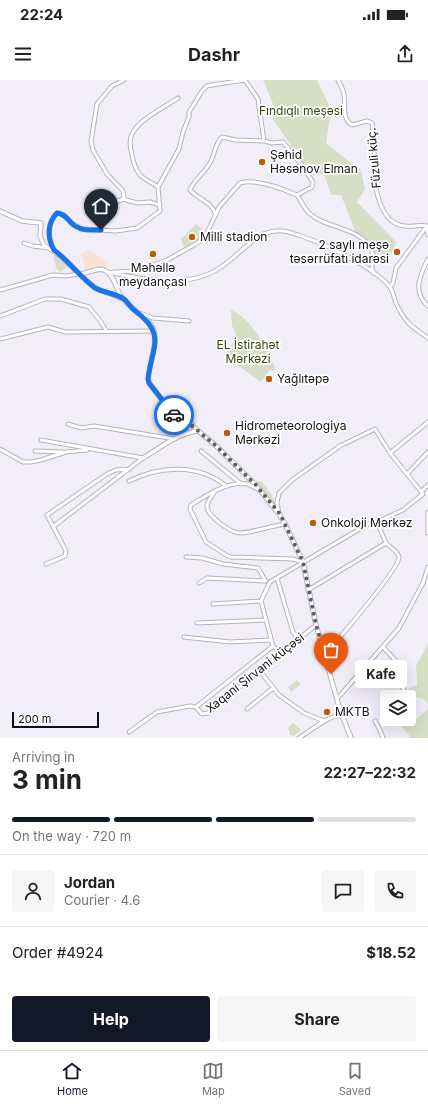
<!DOCTYPE html>
<meta charset="utf-8">
<style>
body{margin:0;font-family:Inter,sans-serif;background:#f6f6f6;color:#222;height:100vh;display:flex;flex-direction:column;font-size:15px;white-space:nowrap}
*{box-sizing:border-box;margin:0}
p{font-size:13px;color:#767676}
.icon{flex:none;width:22px;height:22px;fill:none;stroke:currentColor;stroke-width:2;stroke-linecap:round;stroke-linejoin:round}
.map{position:relative;height:658px;overflow:hidden}
.panel{display:flex;flex-direction:column;background:#fff;flex:1}
.panel>*{flex:none}
.buttons{position:absolute;left:380px;top:610px;display:grid;gap:8px}
.buttons a{display:grid;place-items:center;width:36px;height:36px;border-radius:4px;background:#fff;box-shadow:0 4px 16px #0002;font-size:20px}
.scale{position:absolute;left:12px;bottom:10px;width:87px;box-sizing:border-box;padding-left:4px;border:2px solid #100f12;border-top:0;font-size:11px;line-height:14px;white-space:nowrap;color:#100f12;-webkit-text-stroke:3px #fff;paint-order:stroke}
.pin{position:absolute;display:grid;place-items:center;width:34px;height:34px;color:#fff;margin:-41px -17px;border-radius:50% 50% 50% 0;rotate:-45deg;box-shadow:0 0 4px #0007}
.pin .icon{rotate:45deg}
.courier{position:absolute;display:grid;place-items:center;width:40px;height:40px;margin:-20px;border:3px solid #1a73e8;border-radius:50%;background:#fff;color:#222;box-shadow:0 1px 5px #0007}
.bubble{position:absolute;height:28px;border-radius:4px;background:#fff;box-shadow:0 4px 16px #0002;font-size:13px;font-weight:700;line-height:28px;text-align:center}
.overview em{font-style:normal;font-weight:700}
.overview div{display:flex;flex-direction:column-reverse}
.overview{display:flex;align-items:center;justify-content:space-between;height:68px;padding:0 12px}
h1{font-size:26px;font-weight:700;line-height:30px}
.bar{display:grid;grid-template-columns:repeat(4,1fr);gap:6px 4px;align-content:center;height:48px;padding:0 12px}
.bar i{height:5px;border-radius:3px;background:#e0e0e0}
.bar .active{background:#111827}
.bar p{grid-column:span 4}
.line{display:flex;align-items:center;gap:10px;padding:0 12px;border-top:1px solid #e0e0e0}
.line div{flex:1}
.round{display:grid;place-items:center;flex:none;width:42px;height:42px;border-radius:4px;background:#f6f6f6}
.button{display:flex;gap:8px;margin-top:auto;padding:8px 12px}
.button a{flex:1;height:46px;border-radius:4px;background:#111827;color:#fff;font-size:16px;font-weight:700;line-height:46px;text-align:center}
.button a+a{background:#f6f6f6;color:#222}
.status{display:flex;justify-content:space-between;align-items:center;height:28px;padding:0 20px;background:#fff;direction:ltr}
.status svg{height:11px;fill:currentColor}
header{display:flex;justify-content:space-between;align-items:center;height:52px;padding:0 12px;background:#fff;font-size:18px;font-weight:700}
.tabs{display:flex;justify-content:space-around;align-items:center;height:56px;border-top:1px solid #e0e0e0;background:#fff;font-size:11px;color:#767676}
.tabs a{display:grid;justify-items:center;gap:2px}
.tabs .active{color:#111827}
.map>svg:first-child{display:block}
</style>
<div class="status"><b>22:24</b><svg viewBox="0 0 49 12"><path d="M0 12V9h3v3zM5 12V6h3v6zM10 12V3h3v9zM15 12V0h3v12zM26 1h20v11H26zM47 4h2v5h-2z"/></svg></div>
<header><svg class="icon" aria-label="menu" viewBox="0 0 24 24"><path d="M4 6h16M4 12h16M4 18h16"/></svg>Dashr<svg class="icon" aria-label="share" viewBox="0 0 24 24"><path d="M12 15V3M7 8l5-5 5 5M5 13v7h14v-7"/></svg></header>
<div class="map">
<svg width="428" height="658" viewBox="0 0 428 658">
<rect width="100%" height="100%" fill="#f2eef9"/>
<path fill="#f7e2d3" d="M87 170 96 174 104 181 107 184 104 189 86 191 81 174Z"/>
<path fill="#d6dfc6" d="M263 0H317L331 30 326 63 361 91 365 109 357 122 396 162 391 174 377 178 369 161 355 151 341 115H331L324 94 311 95 270 35 273 24Z
M196 144 202 149 200 159 184 168 181 159Z
M150 169 158 170 157 179 149 178Z
M56 174 69 186 60 192 55 187 56 185 54 181V176Z
M231 230C253 240 262 262 273 282L275 288 274 292 270 290 261 302 237 285 225 275 236 259 235 251 232 246Z
M259 401 262 402C269 410 275 419 277 429L268 416 256 403Z
M428 564V624L424 619 414 617 409 621V617H407L405 610 417 605 416 586Z
M297 600 301 604 291 612 288 607Z
M428 629V658H409V655L397 642 400 639 415 640Z
M292 643H293L301 650 294 656 290 655 288 648Z"/>
<g fill="none" stroke-linecap="round" stroke-linejoin="round">
<defs>
<path id="minor" d="M338 0C340 5 344 10 344 15 346 26 341 38 352 45L367 41 372 43C374 50 371 58 372 65 373 68 373 67 374 71 375 77 374 83 374 89 374 106 380 137 397 144 406 149 417 144 427 146
M158 107C153 103 145 100 140 95 136 90 133 81 132 75 130 68 129 60 132 54 138 40 165 27 178 18
M297 115C301 121 304 128 309 133 326 149 360 147 371 169 375 177 370 184 373 193
M123 119 137 123 150 122 160 125
M98 121C106 121 117 124 124 118L123 111 107 94 93 70 91 61 97 24 112 6 124 0
M216 135C212 122 198 119 190 110 195 98 206 92 211 81 215 73 215 64 222 57L236 60 264 61
M427 146 428 155
M24 163 33 166 48 168
M54 170C48 159 47 143 57 133L64 135 71 143 81 149 116 151 137 148 160 131 158 107 179 69 183 52 189 37V32L202 11 207 6 212 5 245 0 258 19 264 61 272 63 283 62 301 84 313 102 312 107 297 115
M428 179C420 195 412 212 428 226
M108 192C139 198 175 207 206 195 223 189 235 175 248 165 257 156 270 149 283 151 288 151 293 154 298 155 316 161 333 168 350 178 362 184 381 196 389 206 393 210 394 218 396 223 405 243 411 246 428 258
M113 192 137 191 167 180 194 165 202 160 207 153 219 127 240 103C256 98 283 109 297 115
M390 207 393 203 396 188 427 146
M0 210 53 195 66 196 79 194 96 208 122 219
M140 233 153 238 189 241
M0 236 45 219H61L89 227 101 242 107 252
M0 259 48 247 65 252 154 251
M68 344 81 348 94 346 175 359
M41 360 143 378
M0 369 23 382H31L41 380 66 372 87 370
M35 371 63 372
M201 371 241 404
M390 373 428 342
M407 394 428 372
M129 401C160 386 198 383 226 406
M259 410C255 408 251 405 247 404 230 400 205 416 191 425L190 429 206 462 226 475 231 477 293 479 303 482
M421 412 428 405
M214 413C212 417 207 421 207 426 207 436 230 452 239 453 246 454 276 445 285 444
M428 432V453
M279 434 277 422 279 413 292 400 340 366 375 349 390 373 423 414 403 430 377 442 368 444 270 502 261 521 273 566 281 574
M54 446 143 378
M186 477 202 478 223 484 258 488 265 500
M46 484 65 476 66 471 47 435 107 394 116 390 130 389
M277 498 293 552 297 557 300 558
M199 503 207 498 266 501
M308 510 386 463 377 442
M213 524 261 521
M197 543 265 540
M184 557 230 562 271 560
M383 567 396 581 397 594 401 602 406 617
M325 575C336 562 400 488 399 477 398 471 390 468 386 463
M260 591 279 615 304 633 324 641
M337 619 399 548 423 503 428 487
M409 626 410 629
M196 627 202 634 208 633 316 545
M196 627 273 566
M247 629 273 608
M375 641 380 650 383 658
M129 652 157 632 190 626 196 627
M299 658C309 652 331 633 342 636"/>
<path id="tertiary" d="M0 131 22 141 41 143 40 156 44 165 61 176 79 194C88 194 98 186 106 191 114 196 116 207 120 215 128 228 143 233 151 245 154 249 155 255 155 260 155 273 146 291 149 303L173 334 190 343 198 351
M143 378C160 368 178 353 198 351L214 364 255 404 279 434 285 444 303 482 316 545 340 630 351 658"/>
</defs>
<use href="#minor" stroke="#b6b2bc" stroke-width="5"/>
<use href="#tertiary" stroke="#b6b2bc" stroke-width="5.5"/>
<use href="#minor" stroke="#fff" stroke-width="3"/>
<use href="#tertiary" stroke="#fff" stroke-width="3.5"/>
</g>
<g fill="none" stroke-linecap="round" stroke-linejoin="round">
<path stroke="#5f5d63" stroke-width="4" stroke-dasharray="0 7.2" d="M174 335 194 347 198 351 214 364 255 404 280 434 303 482 316 545 331 594"/>
<path stroke="#1a73e8" stroke-width="5" d="M101 150C92 150 83 151 75 146 68 141 66 134 57 133 47 143 47 158 54 170 69 181 80 197 95 208 104 213 115 213 124 219 128 222 130 227 134 230 167 254 152 266 148 299L149 303 174 335"/>
</g>
<g fill="#ba5c0d" stroke="#fff" stroke-width="1.5">
<circle cx="262" cy="82" r="4"/>
<circle cx="192" cy="157" r="4"/>
<circle cx="397" cy="172" r="4"/>
<circle cx="153" cy="174" r="4"/>
<circle cx="269" cy="299" r="4"/>
<circle cx="227" cy="353" r="4"/>
<circle cx="313" cy="443" r="4"/>
<circle cx="327" cy="632" r="4"/>
</g>
<g text-anchor="middle" stroke-width="3.5" stroke-linejoin="round" paint-order="stroke">
<g font-size="12" fill="#35430b" stroke="#fff">
<text x="301" y="35">Fındıqlı meşəsi</text>
<text x="248" y="269">EL İstirahət<tspan x="248" dy="14">Mərkəzi</tspan></text>
</g>
<g font-size="12" fill="#100f12" stroke="#fff" text-anchor="start">
<text x="270" y="79">Şəhid<tspan x="270" dy="14">Həsənov Elman</tspan></text>
<text x="200" y="161">Milli stadion</text>
<text x="389" y="169" text-anchor="end">2 saylı meşə<tspan x="389" dy="14">təsərrüfatı idarəsi</tspan></text>
<text x="153" y="192" text-anchor="middle">Məhəllə<tspan x="153" dy="14">meydançası</tspan></text>
<text x="277" y="303">Yağlıtəpə</text>
<text x="235" y="350">Hidrometeorologiya<tspan x="235" dy="14">Mərkəzi</tspan></text>
<text x="321" y="447">Onkoloji Mərkəz</text>
<text x="335" y="636">MKTB</text>
</g>
<g font-size="12" fill="#100f12" stroke="#fff">
<text transform="translate(374 78) rotate(-95)" y="4">Füzuli küç.</text>
<text transform="translate(255 593) rotate(-38)" y="4">Xaqani Şirvani küçəsi</text>
</g>
</g>
</svg>
<div class="buttons">
<a><svg class="icon" aria-label="layers" viewBox="0 0 24 24"><path d="M12 4l9 5-9 5-9-5zM3 14l9 5 9-5"/></svg></a>
</div>
<div class="scale">200 m</div>
<div class="pin" style="left:331px;top:594px;background:#ea580c"><svg class="icon" aria-label="bag" viewBox="0 0 24 24"><path d="M5 8h14l-1 12H6zM9 8a3 3 0 0 1 6 0"/></svg></div>
<div class="pin" style="left:101px;top:150px;background:#1f2937"><svg class="icon" aria-label="home" viewBox="0 0 24 24"><path d="M3 11l9-7 9 7M6 9v11h12V9"/></svg></div>
<div class="courier" style="left:174px;top:335px"><svg class="icon" aria-label="car" viewBox="0 0 24 24"><path d="M5 17H2v-5l4-1 3-4h7l3 4 3 1v5h-3M9 17h6M6 11h13"/><circle cx="7" cy="17" r="2"/><circle cx="17" cy="17" r="2"/></svg></div>
<div class="bubble" style="left:355px;top:580px;width:52px">Kafe</div>
</div>
<section class="panel">
<div class="overview"><div><h1>3 min</h1><p>Arriving in</p></div><em>22:27–22:32</em></div>
<div class="bar"><i class="active"></i><i class="active"></i><i class="active"></i><i></i><p>On the way · 720 m</p></div>
<div class="line" style="height:72px"><a class="round"><svg class="icon" aria-label="person" viewBox="0 0 24 24"><circle cx="12" cy="8" r="4"/><path d="M4 21q1-7 8-7t8 7"/></svg></a><div><b>Jordan</b><p>Courier · 4.6</p></div><a class="round"><svg class="icon" aria-label="chat" viewBox="0 0 24 24"><path d="M4 5h16v11H9l-5 4z"/></svg></a><a class="round"><svg class="icon" aria-label="phone" viewBox="0 0 24 24"><path d="M5 4h4l2 5-3 2q2 4 5 5l2-3 5 2v4C11 20 4 13 5 4z"/></svg></a></div>
<div class="line" style="height:52px"><div>Order #4924</div><b>$18.52</b></div>
<div class="button"><a>Help</a><a>Share</a></div>
</section>
<nav class="tabs">
<a class="active"><svg class="icon" aria-label="home" viewBox="0 0 24 24"><path d="M3 11l9-7 9 7M6 9v11h12V9"/></svg>Home</a>
<a><svg class="icon" aria-label="map" viewBox="0 0 24 24"><path d="M3 6l6-2 6 2 6-2v14l-6 2-6-2-6 2zM9 4v14M15 6v14"/></svg>Map</a>
<a><svg class="icon" aria-label="saved" viewBox="0 0 24 24"><path d="M7 4h10v16l-5-4-5 4z"/></svg>Saved</a>
</nav>
